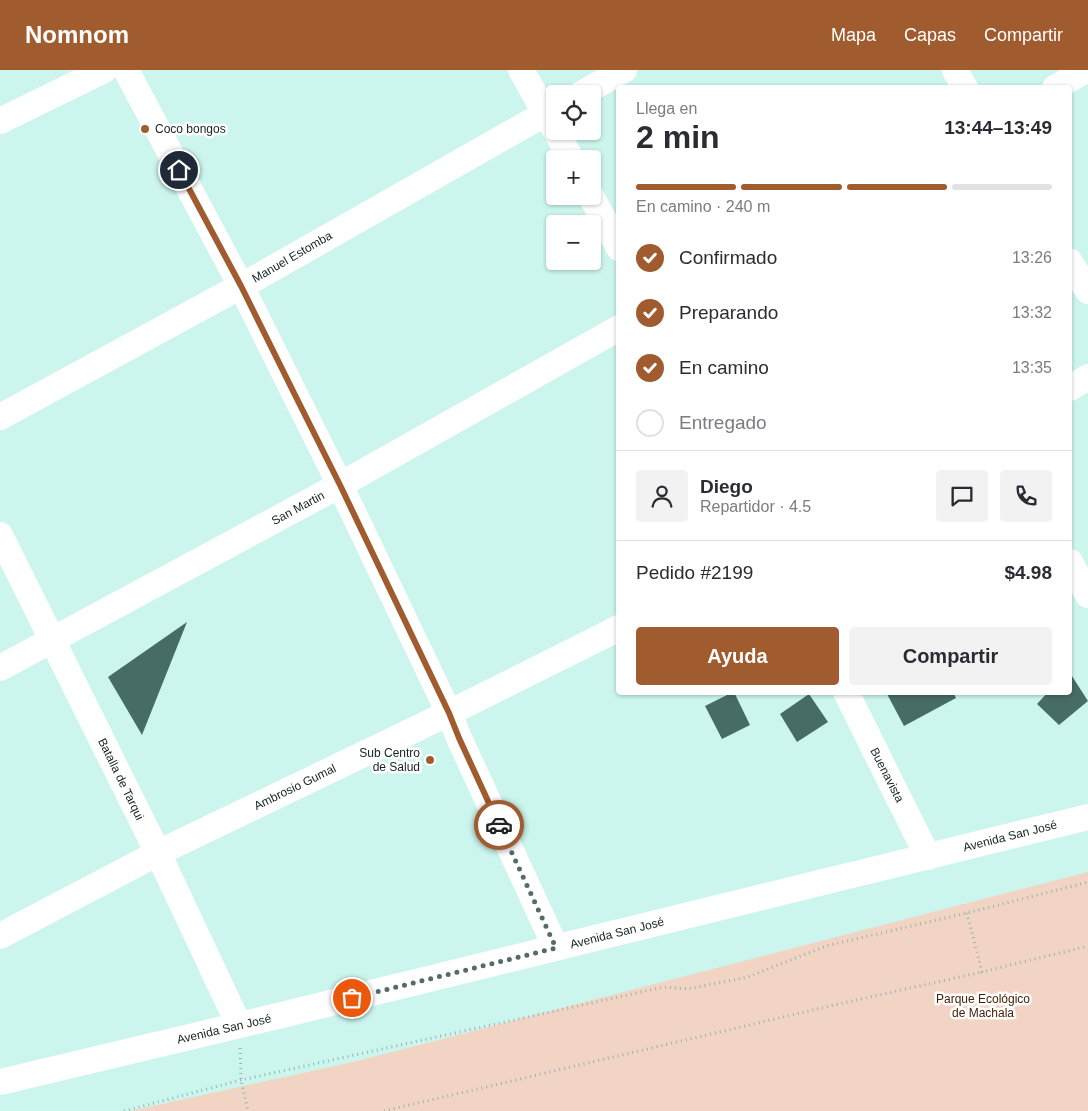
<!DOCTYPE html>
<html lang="es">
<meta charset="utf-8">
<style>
body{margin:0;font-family:Helvetica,sans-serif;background:#f2f2f3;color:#2b2b33;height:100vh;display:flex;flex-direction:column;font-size:19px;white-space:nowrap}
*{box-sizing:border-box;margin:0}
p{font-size:16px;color:#7c7c81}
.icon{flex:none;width:28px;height:28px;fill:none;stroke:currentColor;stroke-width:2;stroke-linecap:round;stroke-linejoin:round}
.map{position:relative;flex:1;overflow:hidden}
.details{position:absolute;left:616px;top:15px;width:456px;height:610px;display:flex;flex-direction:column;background:#fff;border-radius:5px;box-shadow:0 1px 4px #0004}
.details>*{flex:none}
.fabs{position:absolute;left:546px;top:15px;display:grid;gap:10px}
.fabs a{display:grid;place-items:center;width:55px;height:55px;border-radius:5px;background:#fff;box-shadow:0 1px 4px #0004;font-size:25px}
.pin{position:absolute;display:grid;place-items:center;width:42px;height:42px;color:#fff;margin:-21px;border:2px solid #fff;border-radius:50%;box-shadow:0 1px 5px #0007}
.courier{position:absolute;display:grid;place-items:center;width:50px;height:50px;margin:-25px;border:4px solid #a05b2e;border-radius:50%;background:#fff;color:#222;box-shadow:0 1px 6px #0007}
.summary em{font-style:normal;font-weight:700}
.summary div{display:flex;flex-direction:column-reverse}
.summary{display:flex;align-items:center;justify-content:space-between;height:85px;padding:0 20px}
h1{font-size:32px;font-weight:700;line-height:38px}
.bar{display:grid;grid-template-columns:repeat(4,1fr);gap:8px 5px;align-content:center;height:60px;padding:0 20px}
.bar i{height:6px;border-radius:4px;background:#e1e1e2}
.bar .on{background:#a05b2e}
.bar p{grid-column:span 4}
.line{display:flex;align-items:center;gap:12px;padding:0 20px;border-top:1px solid #e1e1e2}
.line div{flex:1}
.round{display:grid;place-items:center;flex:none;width:52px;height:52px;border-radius:5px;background:#f2f2f3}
ol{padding:0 20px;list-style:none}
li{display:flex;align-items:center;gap:15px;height:55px}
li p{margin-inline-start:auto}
li .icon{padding:5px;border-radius:50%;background:#a05b2e;color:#fff;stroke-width:4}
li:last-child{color:#7c7c81}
li i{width:28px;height:28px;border:2px solid #e1e1e2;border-radius:50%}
.primary-button{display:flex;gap:10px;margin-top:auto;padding:10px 20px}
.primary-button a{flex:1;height:58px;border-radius:5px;background:#a05b2e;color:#fff;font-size:20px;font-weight:700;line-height:58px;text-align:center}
.primary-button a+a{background:#f2f2f3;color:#2b2b33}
header{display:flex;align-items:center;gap:30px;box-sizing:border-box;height:70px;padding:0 25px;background:#a05b2e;color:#fff}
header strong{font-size:24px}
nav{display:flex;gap:28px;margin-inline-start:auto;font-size:18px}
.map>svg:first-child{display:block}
</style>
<header>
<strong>Nomnom</strong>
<nav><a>Mapa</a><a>Capas</a><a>Compartir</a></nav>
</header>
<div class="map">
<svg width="1088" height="1041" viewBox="0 0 1088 1041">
<rect width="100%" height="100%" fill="#ccf5ee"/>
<path fill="#f1d4c3" d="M1088 802V1041H130L353 992Z"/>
<path fill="#476c66" d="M187 552 142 665 108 607Z
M1070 603 1088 631 1059 655 1037 634 1048 622H1070Z
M733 622H734L750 655 722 669 705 636Z
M891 622H953L956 628 904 656 887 624Z
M809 624 828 652 797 672 780 644Z"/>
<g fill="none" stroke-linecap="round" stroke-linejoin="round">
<path stroke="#94b5af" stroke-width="3" stroke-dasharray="1 4" stroke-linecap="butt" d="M967 843 982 902 1088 876
M240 978 241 1010 248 1041
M124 1041 241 1010 664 917 688 919 748 907 826 876 967 843 1088 812
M384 1041 834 935 982 902"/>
<path stroke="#fff" stroke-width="26" d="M126 0 241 216 340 415 449 643 459 668 556 878
M521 0 555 60
M955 0 965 18
M1055 18 1086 0
M581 24 624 0
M0 51 104 0
M556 61 571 89
M591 126 619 178
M1070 192 1088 221
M1070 318 1088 307
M0 347 254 209 555 38
M0 465 158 783 239 955
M1070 492 1088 525
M0 598 340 415 619 258
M846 622 928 787
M0 866 158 783 449 643 619 558
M0 1012 278 946 1088 747"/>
</g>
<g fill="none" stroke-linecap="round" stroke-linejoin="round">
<path stroke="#546c69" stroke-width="5" stroke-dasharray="0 9" d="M352 928 556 878 499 755"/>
<path stroke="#a05b2e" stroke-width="6" d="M179 100 241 216 296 327 340 415 449 643 459 668 499 755"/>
</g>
<g fill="#a05b2e" stroke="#fff" stroke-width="2">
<circle cx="145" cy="59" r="5"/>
<circle cx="430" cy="690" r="5"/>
</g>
<g text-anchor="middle" stroke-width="5" stroke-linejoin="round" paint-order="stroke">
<g font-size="12" fill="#142321" stroke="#fff" text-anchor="start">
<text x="155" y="63">Coco bongos</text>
<text x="420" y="687" text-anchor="end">Sub Centro<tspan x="420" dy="14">de Salud</tspan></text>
</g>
<g font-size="12" fill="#142321" stroke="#fff">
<text transform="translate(292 187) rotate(-30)" y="4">Manuel Estomba</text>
<text transform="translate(298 438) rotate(-28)" y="4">San Martin</text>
<text transform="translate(887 705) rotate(63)" y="4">Buenavista</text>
<text transform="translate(121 709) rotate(64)" y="4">Batalla de Tarqui</text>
<text transform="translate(295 717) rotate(-26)" y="4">Ambrosio Gumal</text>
<text transform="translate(1010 766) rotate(-14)" y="4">Avenida San José</text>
<text transform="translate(617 863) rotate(-14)" y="4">Avenida San José</text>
<text transform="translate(224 959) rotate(-13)" y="4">Avenida San José</text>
</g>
<g font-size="12" fill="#482106" stroke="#fff">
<text x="983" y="933">Parque Ecológico<tspan x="983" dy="14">de Machala</tspan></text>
</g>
</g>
</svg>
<div class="fabs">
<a><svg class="icon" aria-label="locate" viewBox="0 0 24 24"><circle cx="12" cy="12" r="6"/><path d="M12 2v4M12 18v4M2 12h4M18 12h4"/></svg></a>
<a>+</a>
<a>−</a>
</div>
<div class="pin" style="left:352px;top:928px;background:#ea580c"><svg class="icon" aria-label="bag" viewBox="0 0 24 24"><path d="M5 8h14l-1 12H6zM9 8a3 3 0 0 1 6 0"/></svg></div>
<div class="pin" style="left:179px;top:100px;background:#1f2937"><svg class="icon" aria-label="home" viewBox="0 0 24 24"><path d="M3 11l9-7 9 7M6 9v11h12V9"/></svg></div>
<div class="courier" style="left:499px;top:755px"><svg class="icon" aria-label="car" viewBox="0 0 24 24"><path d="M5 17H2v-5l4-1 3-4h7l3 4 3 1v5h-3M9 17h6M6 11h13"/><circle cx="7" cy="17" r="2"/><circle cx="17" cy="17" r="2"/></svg></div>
<section class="details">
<div class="summary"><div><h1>2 min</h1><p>Llega en</p></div><em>13:44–13:49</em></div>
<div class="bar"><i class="on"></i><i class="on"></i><i class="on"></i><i></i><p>En camino · 240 m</p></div>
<ol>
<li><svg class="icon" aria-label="check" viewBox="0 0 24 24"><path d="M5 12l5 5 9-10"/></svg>Confirmado<p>13:26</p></li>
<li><svg class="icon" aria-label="check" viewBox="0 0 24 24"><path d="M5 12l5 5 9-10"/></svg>Preparando<p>13:32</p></li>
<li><svg class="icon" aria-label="check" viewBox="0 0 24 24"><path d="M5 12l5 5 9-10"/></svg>En camino<p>13:35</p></li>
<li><i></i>Entregado</li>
</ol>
<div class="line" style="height:90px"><a class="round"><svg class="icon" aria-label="person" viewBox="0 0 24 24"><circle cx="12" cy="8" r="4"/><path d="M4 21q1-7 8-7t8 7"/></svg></a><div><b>Diego</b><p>Repartidor · 4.5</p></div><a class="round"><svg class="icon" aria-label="chat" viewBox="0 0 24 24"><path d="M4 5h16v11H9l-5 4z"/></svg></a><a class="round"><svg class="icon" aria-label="phone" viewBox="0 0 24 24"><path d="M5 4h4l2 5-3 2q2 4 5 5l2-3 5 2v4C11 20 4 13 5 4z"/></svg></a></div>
<div class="line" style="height:65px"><div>Pedido #2199</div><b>$4.98</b></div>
<div class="primary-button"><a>Ayuda</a><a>Compartir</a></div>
</section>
</div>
